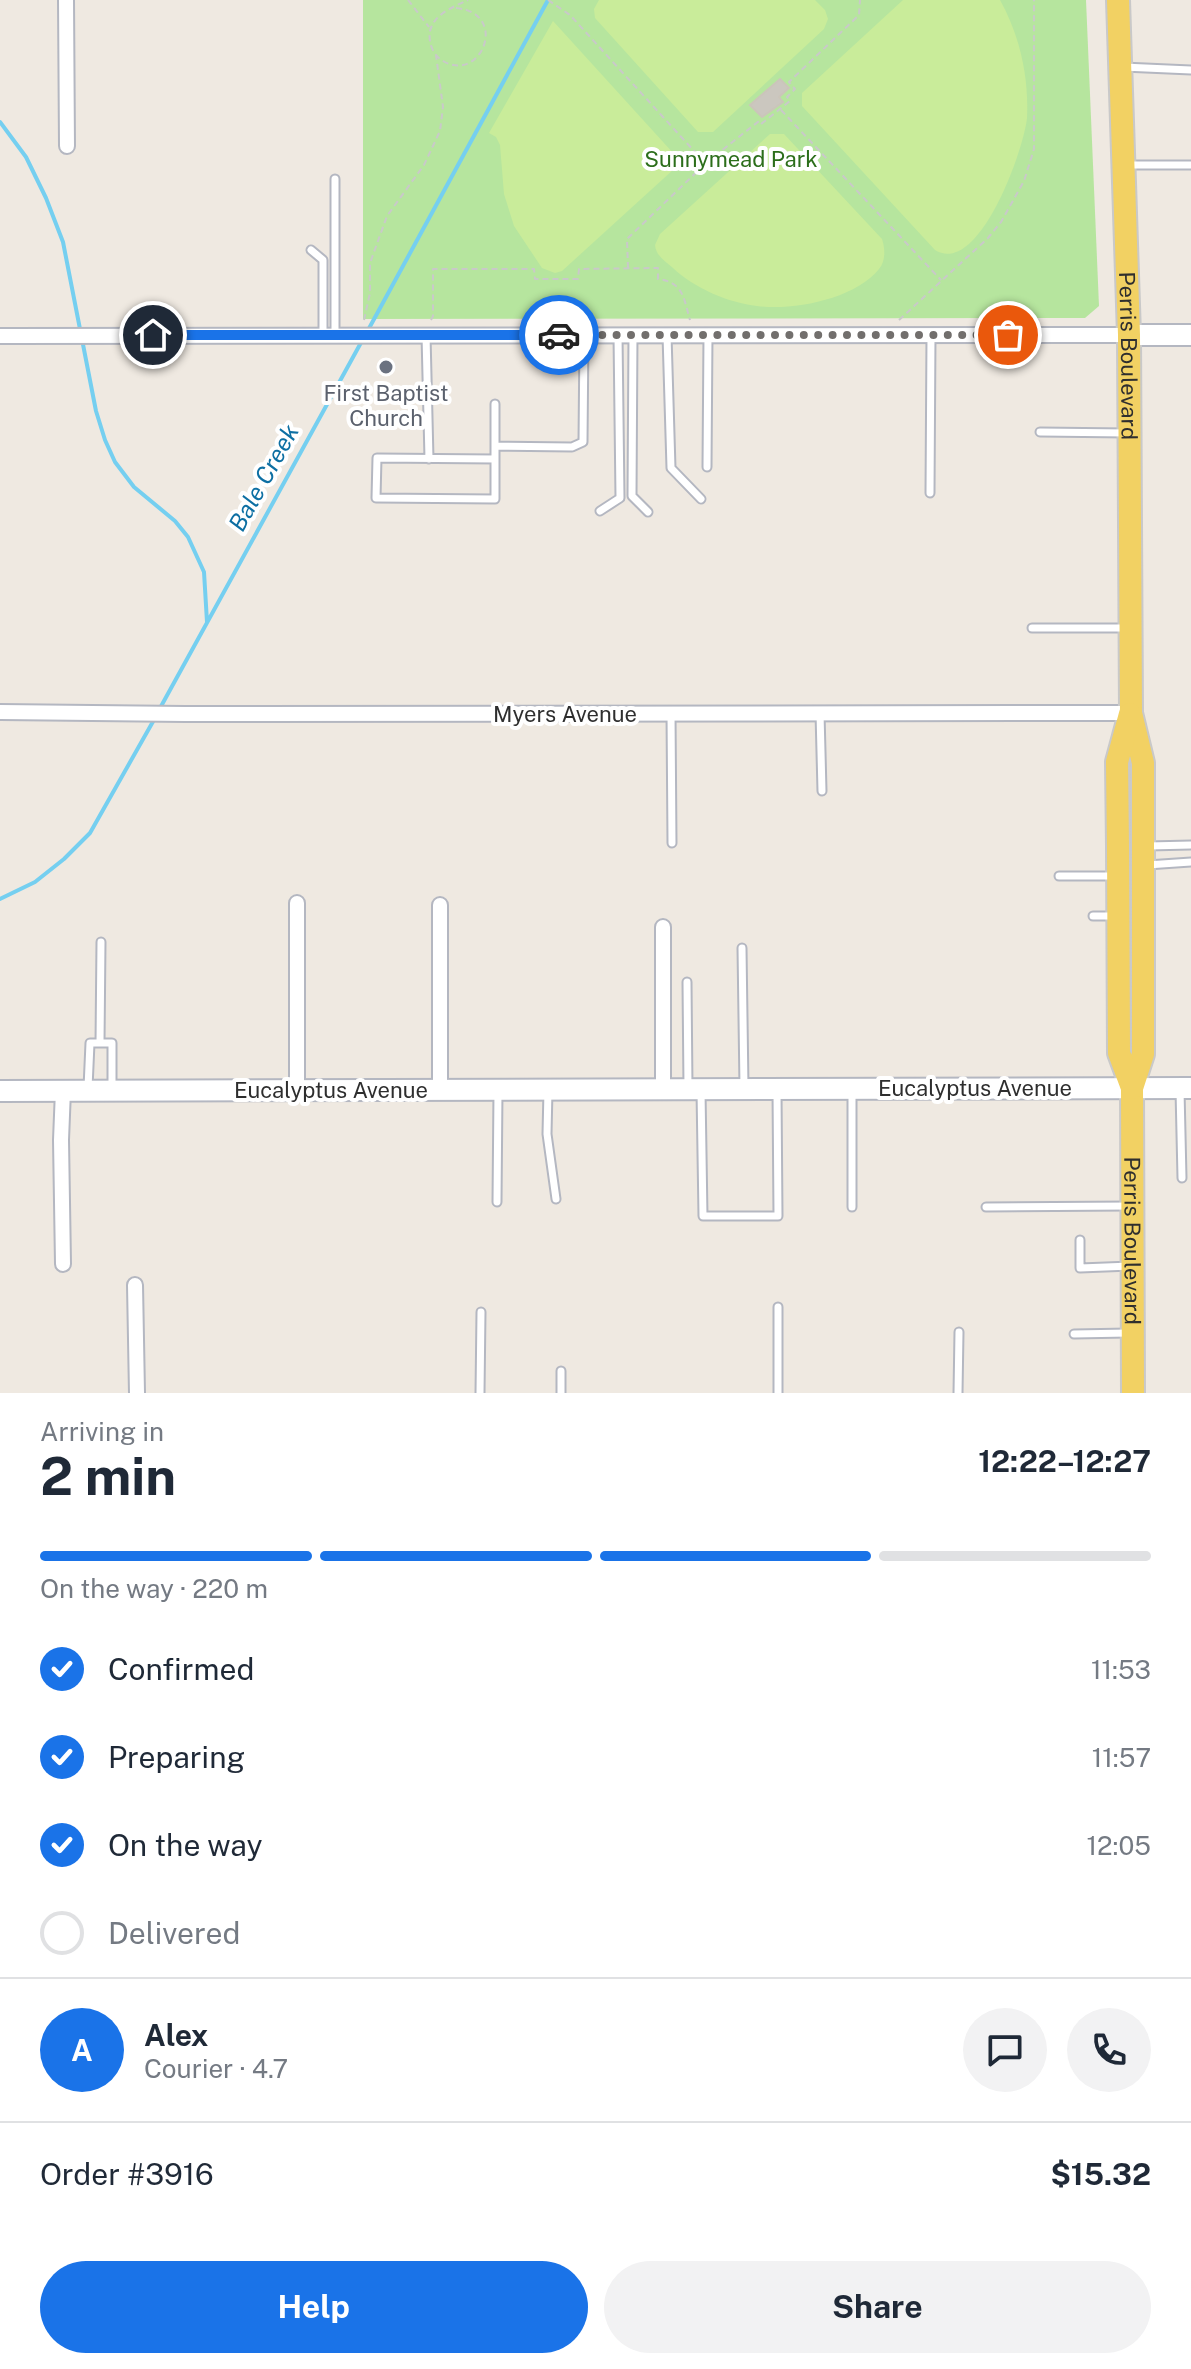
<!DOCTYPE html>
<meta charset="utf-8">
<style>
body{margin:0;font-family:"Public Sans",sans-serif;background:#f2f2f3;color:#1f2937;height:100vh;display:flex;flex-direction:column;font-size:30px;white-space:nowrap}
*{box-sizing:border-box;margin:0}
p{font-size:26px;color:#747a83}
.icon{flex:none;width:44px;height:44px;fill:none;stroke:currentColor;stroke-width:2;stroke-linecap:round;stroke-linejoin:round}
.map{position:relative;height:1393px;overflow:hidden}
.drawer{display:flex;flex-direction:column;background:#fff;flex:1}
.drawer>*{flex:none}
.pin{position:absolute;display:grid;place-items:center;width:68px;height:68px;color:#fff;margin:-34px;border:4px solid #fff;border-radius:50%;box-shadow:0 2px 8px #0007}
.courier{position:absolute;display:grid;place-items:center;width:80px;height:80px;margin:-40px;border:6px solid #1a73e8;border-radius:50%;background:#fff;color:#222;box-shadow:0 2px 10px #0007}
.headline em{font-style:normal;font-weight:700}
.headline div{display:flex;flex-direction:column-reverse}
.headline{display:flex;align-items:center;justify-content:space-between;height:136px;padding:0 40px}
h1{font-size:52px;font-weight:700;line-height:60px}
.bar{display:grid;grid-template-columns:repeat(4,1fr);gap:12px 8px;align-content:center;height:96px;padding:0 40px}
.bar i{height:10px;border-radius:6px;background:#e0e1e3}
.bar .active{background:#1a73e8}
.bar p{grid-column:span 4}
.line{display:flex;align-items:center;gap:20px;padding:0 40px;border-top:2px solid #e0e1e3}
.line div{flex:1}
.round{display:grid;place-items:center;flex:none;width:84px;height:84px;border-radius:42px;background:#f2f2f3}
ol{padding:0 40px;list-style:none}
li{display:flex;align-items:center;gap:24px;height:88px}
li p{margin-inline-start:auto}
li .icon{padding:8px;border-radius:50%;background:#1a73e8;color:#fff;stroke-width:4}
li:last-child{color:#747a83}
li i{width:44px;height:44px;border:4px solid #e0e1e3;border-radius:50%}
.cta{display:flex;gap:16px;margin-top:auto;padding:16px 40px}
.cta a{flex:1;height:92px;border-radius:48px;background:#1a73e8;color:#fff;font-size:32px;font-weight:700;line-height:92px;text-align:center}
.cta a+a{background:#f2f2f3;color:#1f2937}
.map>svg:first-child{display:block}
</style>
<div class="map">
<svg width="1191" height="1393" viewBox="0 0 1191 1393">
<rect width="100%" height="100%" fill="#efe9e1"/>
<path fill="#b6e59e" d="M363 0H1086L1099 306 1085 318 363 319Z"/>
<path fill="#c9ec9a" d="M599 0H815L825 10 828 19 824 29 713 132H698L595 18 594 9Z
M903 0H1000C1020 36 1029 77 1027 118 1024 149 979 277 935 250L802 106V93Z
M553 21 674 154V169L562 271 555 273 542 268 514 226 504 194 500 145 496 137 489 133Z
M770 134H784L882 239C885 248 886 261 879 269 855 299 793 311 757 306 729 303 694 288 673 268 665 261 656 256 655 245L660 234Z"/>
<g fill="none" stroke-linecap="round" stroke-linejoin="round">
<path stroke="#75cff0" stroke-width="4" d="M0 122 26 157 46 198 63 242 96 411 105 440 115 462 134 487 175 521 188 537 204 572 207 622
M367 332 548 0
M159 710 363 339
M0 899 35 882 64 859 90 833 155 718"/>
</g>
<path fill="#cbc7bf" stroke="#cbc5ba" stroke-width="2" d="M780 79 789 88 779 97 783 102 762 117 750 105Z"/>
<g fill="none" stroke-linecap="round" stroke-linejoin="round">
<defs>
<path id="lane" d="M1123 67 1191 70
M1126 165H1191
M335 179V335
M311 250 323 260V335
M426 335 429 459
M633 335 632 496 648 512
M667 335 671 468 701 499
M495 404V459L377 458 376 498 495 499V459
M1040 432 1127 433
M495 446 572 447 583 442 584 335
M707 467 708 335
M930 493 931 336
M600 511 620 498 618 335
M1032 628H1125
M671 713 672 843
M820 713 822 791
M1148 846 1191 845
M1147 865 1191 862
M1059 876H1116
M1093 916H1114
M742 948 744 1087
M687 982 688 1087
M100 1043 101 942
M88 1088 90 1043H112V1088
M548 1090 547 1134 556 1199
M1180 1090 1182 1178
M701 1091 703 1216H778L777 1091
M497 1202 498 1091
M852 1207V1091
M986 1207 1131 1206
M1080 1240V1268L1131 1266
M778 1307V1393
M1074 1334 1128 1333
M561 1371V1393
M480 1393 481 1312
M958 1393 959 1332"/>
<path id="street" d="M66 0 67 146
M0 336 1129 335
M0 712 185 714 1131 713
M297 903V1090
M440 905V1089
M663 927V1089
M63 1090 61 1140 63 1264
M135 1285 137 1393"/>
<path id="secondary" d="M1129 335H1191
M0 1091 1191 1088"/>
<g id="primary">
<path id="s1" d="M1118 0 1129 335 1131 713 1143 763V1054L1132 1088 1133 1393"/>
<path d="M1130 714 1117 762 1118 846 1119 1053 1132 1088"/>
</g>
</defs>
<use href="#lane" stroke="#b4b7c1" stroke-width="11"/>
<use href="#street" stroke="#b4b7c1" stroke-width="18"/>
<use href="#secondary" stroke="#b4b7c1" stroke-width="24"/>
<use href="#primary" stroke="#c9c9c9" stroke-width="26"/>
<path stroke="#c9c9c9" stroke-width="2" stroke-dasharray="6 4" stroke-linecap="butt" d="M408 0 429 27
M548 0 570 15 705 163
M456 8C510 13 481 84 443 61 436 57 431 49 430 41 426 17 451 8 468 0
M781 110 941 280
M628 268 627 239 706 163 759 121 761 124 790 101 787 97 795 89 789 82 859 15 860 0
M364 320 370 293V263L387 216 424 165 440 131 443 107 436 55
M431 320 433 316V269H534L535 279H578L579 269 658 268V279C684 282 684 300 690 320
M899 320 988 238 1001 222 1024 181 1034 149V0"/>
<use href="#lane" stroke="#fff" stroke-width="7"/>
<use href="#street" stroke="#fff" stroke-width="14"/>
<use href="#secondary" stroke="#fff" stroke-width="20"/>
<use href="#primary" stroke="#f2d163" stroke-width="22"/>
</g>
<g fill="none" stroke-linecap="round" stroke-linejoin="round">
<path stroke="#726f6d" stroke-width="8" stroke-dasharray="0 14.4" d="M559 335H1008"/>
<path stroke="#1a73e8" stroke-width="10" d="M153 335H559"/>
</g>
<circle fill="#6b7280" stroke="#fff" stroke-width="3" cx="386" cy="367" r="8"/>
<g text-anchor="middle" stroke-width="8" stroke-linejoin="round" paint-order="stroke">
<g font-size="22" fill="#2c6e1b" stroke="#fff">
<text x="731" y="167">Sunnymead Park</text>
</g>
<g font-size="22" fill="#2e2e2e" stroke="#fff">
<text dy="8" stroke="none"><textPath href="#s1" startOffset="356">Perris Boulevard</textPath></text>
<text x="565" y="722">Myers Avenue</text>
<text x="975" y="1096">Eucalyptus Avenue</text>
<text x="331" y="1098">Eucalyptus Avenue</text>
<text dy="8" stroke="none"><textPath href="#s1" startOffset="1244">Perris Boulevard</textPath></text>
</g>
<g font-size="22" fill="#5b616d" stroke="#fff">
<text x="386" y="401">First Baptist<tspan x="386" dy="25">Church</tspan></text>
</g>
<g font-size="24" font-style="italic" fill="#0d6fa3" stroke="#fff">
<text transform="translate(264 478) rotate(-61)" y="8">Bale Creek</text>
</g>
</g>
</svg>
<div class="pin" style="left:1008px;top:335px;background:#ea580c"><svg class="icon" aria-label="bag" viewBox="0 0 24 24"><path d="M5 8h14l-1 12H6zM9 8a3 3 0 0 1 6 0"/></svg></div>
<div class="pin" style="left:153px;top:335px;background:#1f2937"><svg class="icon" aria-label="home" viewBox="0 0 24 24"><path d="M3 11l9-7 9 7M6 9v11h12V9"/></svg></div>
<div class="courier" style="left:559px;top:335px"><svg class="icon" aria-label="car" viewBox="0 0 24 24"><path d="M5 17H2v-5l4-1 3-4h7l3 4 3 1v5h-3M9 17h6M6 11h13"/><circle cx="7" cy="17" r="2"/><circle cx="17" cy="17" r="2"/></svg></div>
</div>
<section class="drawer">
<div class="headline"><div><h1>2 min</h1><p>Arriving in</p></div><em>12:22–12:27</em></div>
<div class="bar"><i class="active"></i><i class="active"></i><i class="active"></i><i></i><p>On the way · 220 m</p></div>
<ol>
<li><svg class="icon" aria-label="check" viewBox="0 0 24 24"><path d="M5 12l5 5 9-10"/></svg>Confirmed<p>11:53</p></li>
<li><svg class="icon" aria-label="check" viewBox="0 0 24 24"><path d="M5 12l5 5 9-10"/></svg>Preparing<p>11:57</p></li>
<li><svg class="icon" aria-label="check" viewBox="0 0 24 24"><path d="M5 12l5 5 9-10"/></svg>On the way<p>12:05</p></li>
<li><i></i>Delivered</li>
</ol>
<div class="line" style="height:144px"><b class="round" style="background:#1a73e8;color:#fff">A</b><div><b>Alex</b><p>Courier · 4.7</p></div><a class="round"><svg class="icon" aria-label="chat" viewBox="0 0 24 24"><path d="M4 5h16v11H9l-5 4z"/></svg></a><a class="round"><svg class="icon" aria-label="phone" viewBox="0 0 24 24"><path d="M5 4h4l2 5-3 2q2 4 5 5l2-3 5 2v4C11 20 4 13 5 4z"/></svg></a></div>
<div class="line" style="height:104px"><div>Order #3916</div><b>$15.32</b></div>
<div class="cta"><a>Help</a><a>Share</a></div>
</section>
